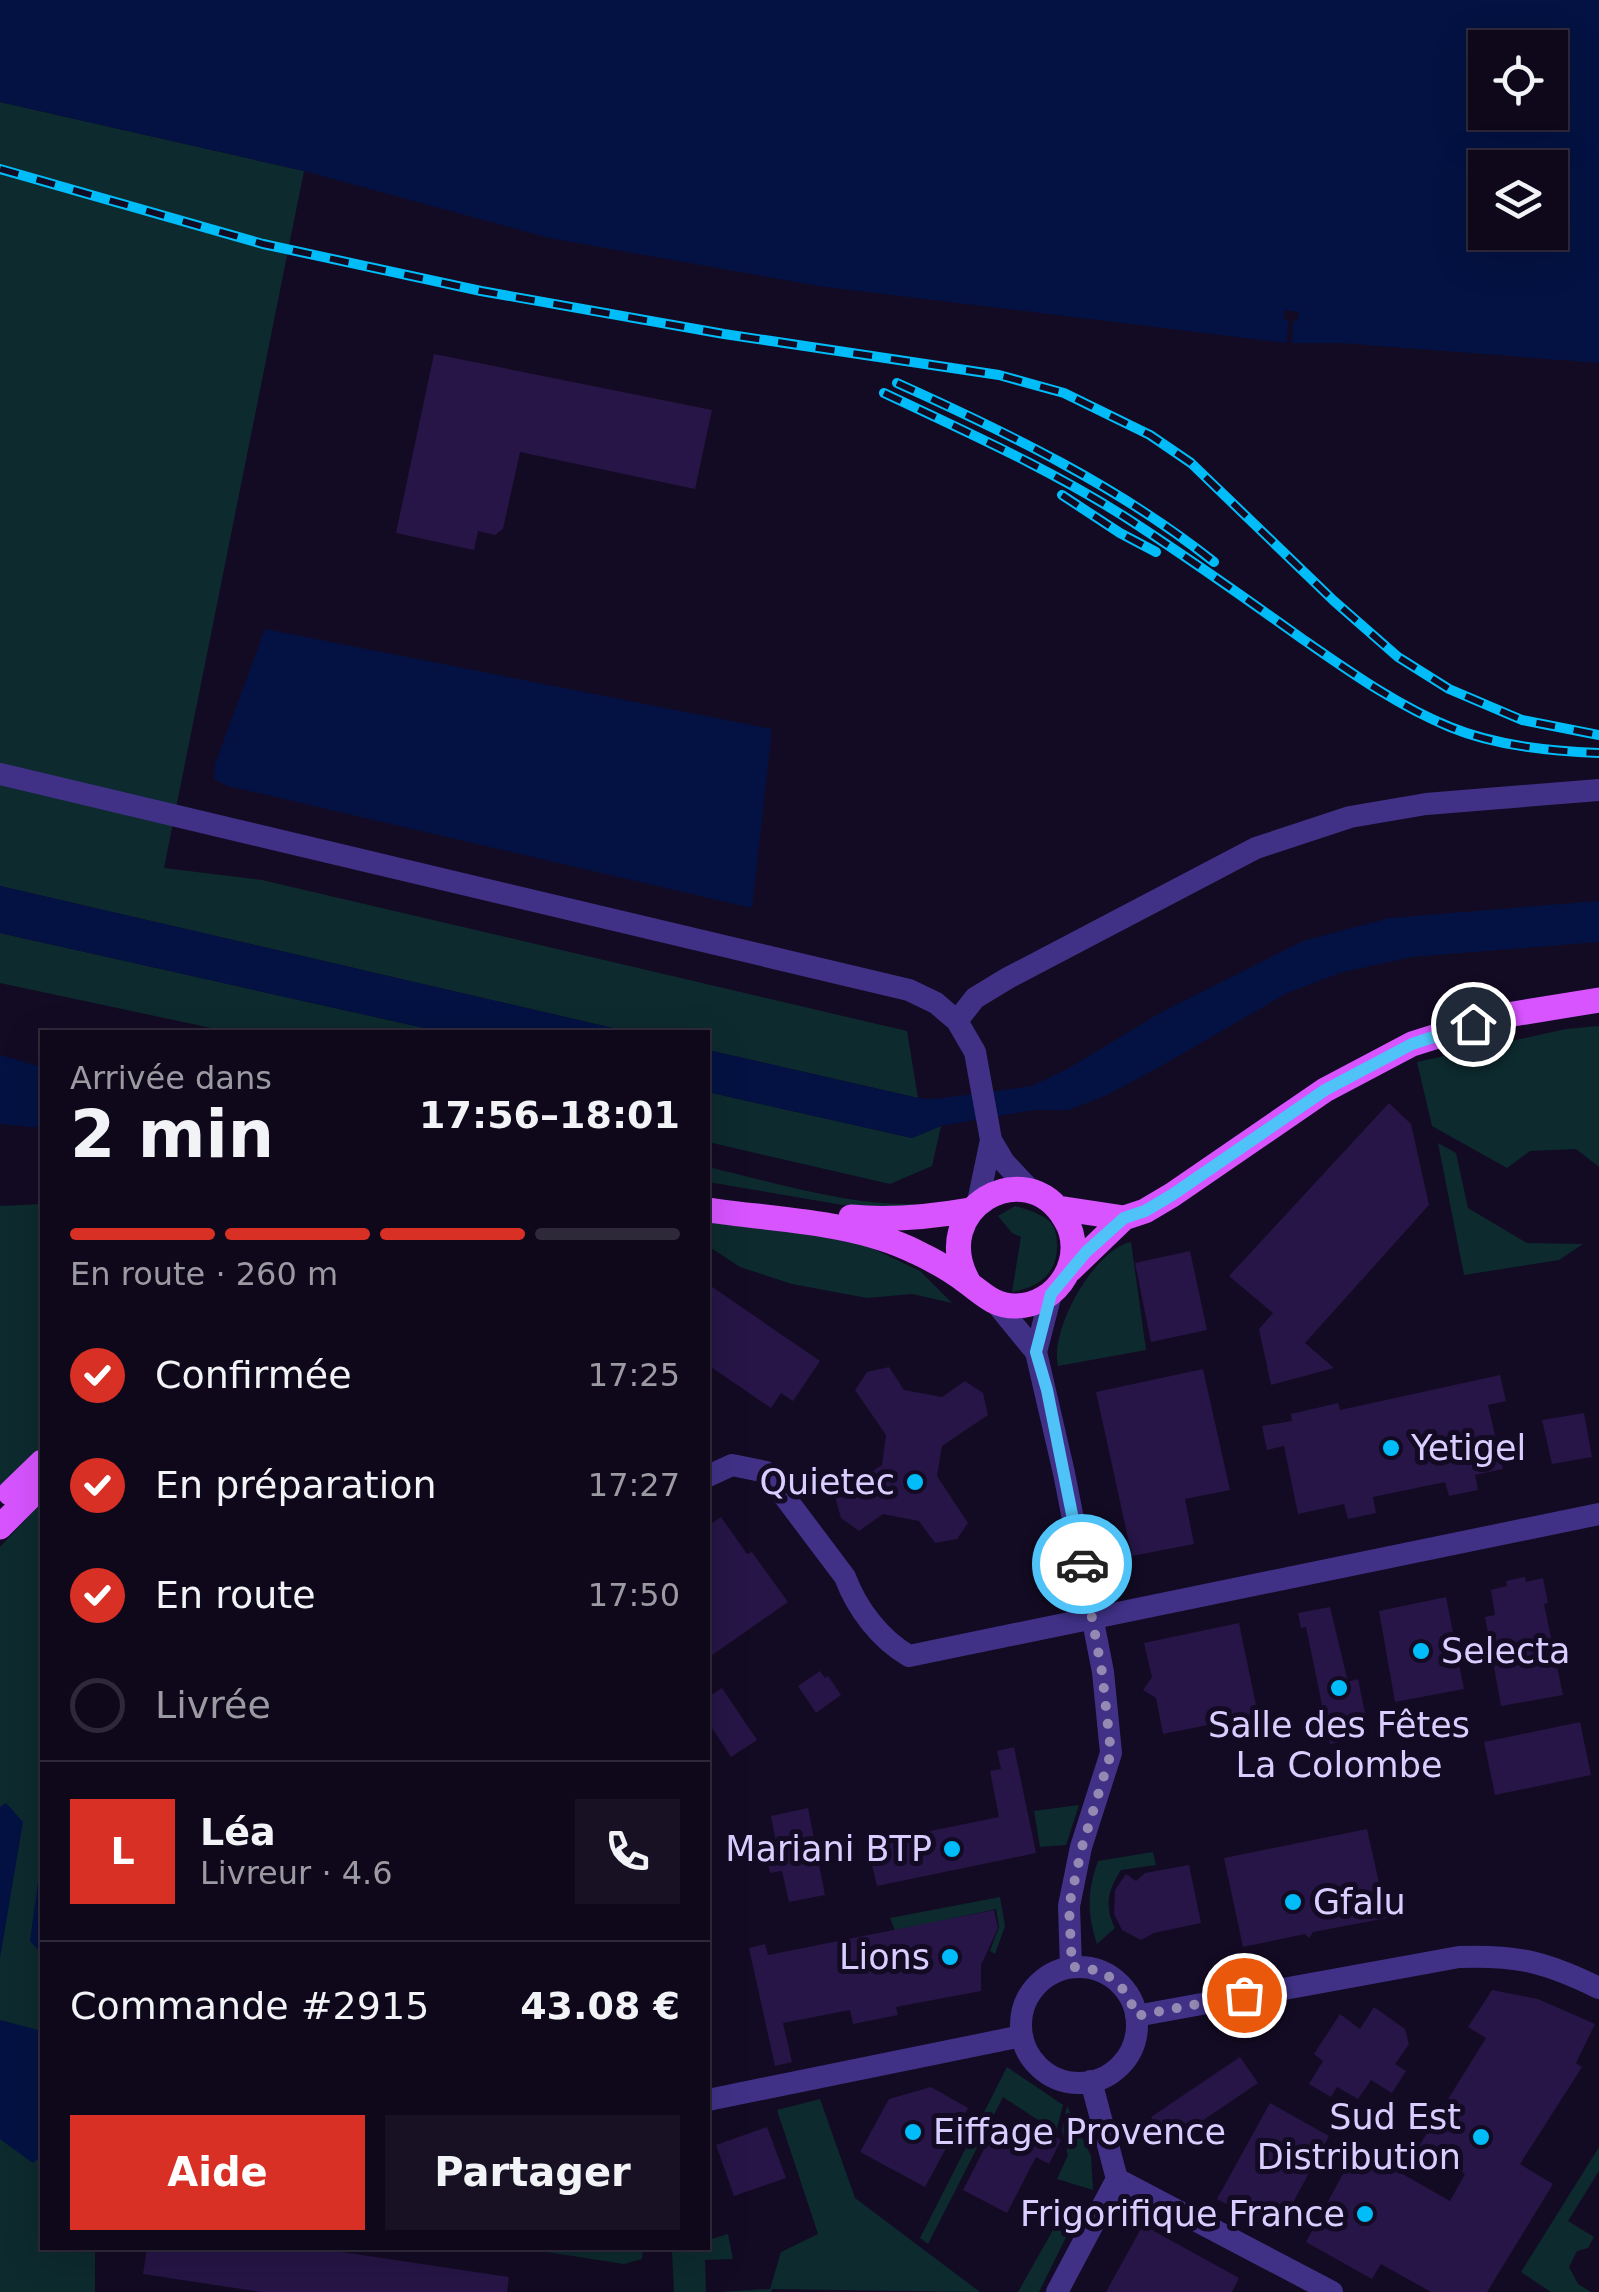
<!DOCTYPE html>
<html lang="fr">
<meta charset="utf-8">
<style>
body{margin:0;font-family:"DejaVu Sans",sans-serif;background:#171123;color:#f1f3f6;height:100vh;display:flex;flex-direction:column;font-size:38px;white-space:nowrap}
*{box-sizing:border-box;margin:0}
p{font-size:32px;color:#9b9aa2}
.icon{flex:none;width:55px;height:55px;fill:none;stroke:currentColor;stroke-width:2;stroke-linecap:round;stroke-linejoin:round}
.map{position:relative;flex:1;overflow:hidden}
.drawer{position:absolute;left:40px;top:1030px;width:670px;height:1220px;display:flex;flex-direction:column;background:#0e081a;border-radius:0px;box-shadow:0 10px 40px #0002,0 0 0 2px #2e2939}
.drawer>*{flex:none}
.fabs{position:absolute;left:1468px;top:30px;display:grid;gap:20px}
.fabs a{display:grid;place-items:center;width:100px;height:100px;border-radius:0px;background:#0e081a;box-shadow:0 10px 40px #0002,0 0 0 2px #2e2939;font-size:50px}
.pin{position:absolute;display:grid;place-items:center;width:85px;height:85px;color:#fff;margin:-42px;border:5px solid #fff;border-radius:50%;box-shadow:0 2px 10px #0007}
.courier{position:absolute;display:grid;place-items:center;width:100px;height:100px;margin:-50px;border:8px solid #4fc3f7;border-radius:50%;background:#fff;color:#222;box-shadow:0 2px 12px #0007}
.overview em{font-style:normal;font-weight:800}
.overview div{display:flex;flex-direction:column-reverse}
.overview{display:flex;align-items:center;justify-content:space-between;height:170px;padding:0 30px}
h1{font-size:65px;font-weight:800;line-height:75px}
.bar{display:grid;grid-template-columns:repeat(4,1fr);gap:15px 10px;align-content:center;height:120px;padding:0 30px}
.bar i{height:12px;border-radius:8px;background:#2e2939}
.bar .active{background:#d93025}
.bar p{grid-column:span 4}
.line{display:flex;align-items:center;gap:25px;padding:0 30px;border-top:2px solid #2e2939}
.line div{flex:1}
.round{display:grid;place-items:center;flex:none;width:105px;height:105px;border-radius:0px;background:#171123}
ol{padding:0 30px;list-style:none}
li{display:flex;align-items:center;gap:30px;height:110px}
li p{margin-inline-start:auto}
li .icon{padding:10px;border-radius:50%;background:#d93025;color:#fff;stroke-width:4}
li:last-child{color:#9b9aa2}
li i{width:55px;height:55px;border:5px solid #2e2939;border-radius:50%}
.cta{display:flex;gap:20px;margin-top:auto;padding:20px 30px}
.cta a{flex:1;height:115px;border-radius:0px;background:#d93025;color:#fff;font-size:40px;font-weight:800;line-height:115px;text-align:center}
.cta a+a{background:#171123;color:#f1f3f6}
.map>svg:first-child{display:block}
</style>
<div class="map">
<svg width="1599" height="2292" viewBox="0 0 1599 2292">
<rect width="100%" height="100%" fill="#130b23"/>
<path fill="#0d2a2e" d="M0 102 304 171 164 868 262 880 907 1031 918 1098 708 1050V1032H630L0 886Z
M0 933 442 1032H230L0 983Z
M1599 1026V1167L1576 1149 1530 1151 1507 1168 1432 1126 1417 1062 1566 1029Z
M708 1092 912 1138 941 1126 932 1166 890 1184 708 1142Z
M1438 1143 1456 1153 1468 1208 1527 1243 1583 1244 1559 1260 1464 1275Z
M708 1167C768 1181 851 1206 912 1204L916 1207 884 1212 708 1182Z
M42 1204V1446L0 1487V1206Z
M1015 1206C1026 1209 1043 1214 1051 1223 1056 1229 1057 1238 1057 1246 1057 1275 1038 1287 1012 1292L1021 1237 1012 1233 998 1216Z
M708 1220 855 1240 920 1271 952 1303 912 1294 867 1298 792 1284 740 1267 708 1246Z
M1131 1242 1146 1350 1058 1366C1049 1331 1094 1249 1131 1242Z
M42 1502V2248H95V2292H0V1547Z
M1079 1805 1066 1845 1040 1847 1034 1811Z
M1153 1852 1156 1865 1121 1870C1108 1890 1104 1906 1115 1928L1097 1944C1087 1913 1087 1892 1098 1861Z
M1000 1897 1005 1926 995 1954 990 1951 999 1927 996 1909 895 1931 890 1918Z
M1007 2067 1063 2105 1056 2132 1003 2097 928 2244 920 2238Z
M820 2099 855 2198 980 2292 772 2289 771 2292H719L770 2289 781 2252 818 2234 777 2110Z
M1067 2106 1091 2156 1093 2190 1057 2179 1068 2155 1062 2130Z
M1599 2147V2171L1568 2221 1594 2237 1588 2248 1577 2251 1569 2267 1578 2284 1591 2292H1551L1521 2272Z
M1075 2205 1078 2213 1039 2292H1018L1062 2214Z
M728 2234 733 2259 705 2260 706 2292H674L672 2251 708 2248V2240Z
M521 2248H643L642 2259 624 2264Z"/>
<path fill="#041243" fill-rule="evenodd" d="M0 0H1599V363L1341 343H1292L1293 321H1297L1299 312 1285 310 1283 319 1288 320 1287 343 818 286 549 238 304 171 0 102ZM1485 48H1550V112H1485ZM1485 168H1550V232H1485Z
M265 629 772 729 752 908 228 786 214 779 215 764Z
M0 886 630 1032H442L0 933Z
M1599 901V942L1412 957 1343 972 1287 993 1163 1065 1105 1096 1068 1110H1034L941 1126 912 1138 708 1092V1050L918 1098 935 1099 1032 1086 1069 1068 1160 1013 1303 941 1389 918Z
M0 1055 42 1067V1128L0 1124Z
M6 1803 23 1822 0 1958V1807Z
M42 1853V1954L30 1941Z
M0 2020 42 2031V2155L33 2163 0 2139Z"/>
<path fill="#261546" d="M434 354 712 410 695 489 520 452 503 529 495 535 478 531 474 550 396 533Z
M1389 1103 1411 1124 1429 1205 1305 1343 1334 1368 1271 1385 1259 1329 1273 1313 1229 1276Z
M1190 1251 1207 1330 1151 1342 1135 1263Z
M708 1284 820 1361 793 1401 781 1393 771 1408 708 1365Z
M889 1367 904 1390 942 1397 965 1381 983 1393 988 1415 942 1446 937 1476 968 1523 957 1539 935 1543 919 1521 883 1514 859 1531 841 1518 835 1497 882 1465 886 1435 855 1390 867 1372Z
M1203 1369 1230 1490 1185 1499 1194 1544 1132 1556 1096 1392Z
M1500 1375 1506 1401 1488 1405 1503 1469 1475 1475 1478 1490 1449 1496 1445 1482 1373 1497 1376 1513 1348 1519 1344 1504 1298 1514 1284 1446 1267 1450 1262 1426 1292 1421 1291 1414 1338 1403 1340 1410Z
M1584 1413 1592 1457 1552 1464 1542 1420Z
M721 1517 747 1554 752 1552 788 1602 708 1658V1526Z
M1525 1577 1526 1582 1543 1578 1548 1603 1544 1604 1563 1695 1501 1706 1485 1617 1495 1615 1491 1590 1507 1586 1506 1581Z
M1446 1597 1464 1689 1395 1702 1379 1611Z
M1330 1607 1348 1682 1358 1679 1367 1723 1360 1725 1362 1738 1330 1744 1306 1627 1301 1628 1298 1613Z
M1239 1623 1258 1715 1163 1734 1156 1698 1143 1690 1152 1677 1144 1643Z
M820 1671 825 1678 828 1676 841 1695 816 1713 798 1686Z
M722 1688 757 1740 731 1757 708 1722V1697Z
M1580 1722 1591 1775 1495 1795 1484 1742Z
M1014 1747 1036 1853 877 1886 867 1844 999 1817 990 1771 1001 1769 997 1751Z
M808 1808 825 1895 789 1902 782 1871 770 1873 766 1854 778 1852 771 1816Z
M1367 1829 1387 1918 1313 1932 1309 1938 1305 1934 1243 1947 1224 1858Z
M1189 1865 1201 1923 1154 1933 1141 1940 1122 1930 1114 1914 1115 1890 1126 1874 1136 1881 1145 1873Z
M994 1910 998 1928 981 1965V1991L896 2007 898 2015 853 2024 850 2010 783 2023 792 2062 775 2066 749 1948 765 1944 768 1955Z
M1492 1990 1538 1999 1595 2024 1576 2063 1582 2067 1520 2164 1553 2184 1487 2292H1431L1381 2264 1372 2279 1306 2242 1357 2148 1450 2201 1465 2174 1419 2146 1486 2038 1468 2027Z
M1374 2007 1405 2029 1409 2044 1395 2064 1406 2071 1392 2093 1371 2080 1358 2099 1337 2087 1331 2097 1309 2084 1323 2061 1314 2054 1340 2014 1360 2029Z
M1240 2057 1258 2083 1168 2144 1151 2117Z
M931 2087 968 2108 925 2187 860 2152 889 2099Z
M1270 2103 1329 2136 1277 2232 1217 2199Z
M999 2120 1021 2132 1027 2121 1061 2140 1049 2164 1036 2157 1007 2213 963 2190Z
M767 2127 786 2178 734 2196 716 2145Z
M1143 2225 1239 2278 1232 2292H1106Z
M147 2248H315L509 2277 507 2292H261L143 2274Z"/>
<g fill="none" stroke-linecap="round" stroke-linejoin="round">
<path stroke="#403187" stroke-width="22" d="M0 774 909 990 936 1003 957 1021 975 1052 991 1140 978 1202
M957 1021 975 998 1008 978 1256 848 1350 817 1426 804 1599 790
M991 1140 1004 1162 1032 1192
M995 1302 1036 1352 1064 1473 1103 1672 1111 1753 1081 1847 1069 1906 1071 1967
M1036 1352 1051 1294
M708 1476 732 1465 766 1472 845 1577C857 1609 880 1639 909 1656L1599 1514
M1021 2025a58 58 0 1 1 116 0a58 58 0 1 1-116 0Z
M1136 2016 1459 1957C1518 1955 1546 1962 1599 1988
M1091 2081 1117 2179 1332 2292
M708 2100 1022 2036
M1057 2292 1117 2179"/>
<path stroke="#d754ff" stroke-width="25" d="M1058 1208 1124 1218
M708 1210C775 1220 854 1221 916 1252 933 1260 953 1271 968 1283 983 1294 994 1306 1015 1306 1059 1306 1088 1256 1065 1219 1026 1152 926 1209 969 1283
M851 1217C892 1221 930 1217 970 1210
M1070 1270 1124 1218 1145 1211 1172 1195 1325 1090 1412 1044 1501 1016 1599 1000
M10 1493 42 1462
M0 1527 42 1485"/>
<defs>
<path id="rail" d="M0 169 263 244 481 291 724 334 999 375 1064 393 1150 435 1191 463 1334 601 1398 657 1449 689 1522 720 1599 735
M897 383C1008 433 1118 486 1214 562
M884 393C971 434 1059 473 1139 526 1194 562 1248 600 1301 638 1349 671 1396 705 1450 727 1496 746 1551 751 1599 753
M1062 495 1120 533 1156 552"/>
</defs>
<use href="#rail" stroke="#00bcf8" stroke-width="10"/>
<use href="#rail" stroke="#130b23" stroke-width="6" stroke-dasharray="19" stroke-linecap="butt"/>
</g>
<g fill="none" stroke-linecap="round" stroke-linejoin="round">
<path stroke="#9489b2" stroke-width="10" stroke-dasharray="0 18" d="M1082 1564 1102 1672 1111 1753 1082 1847 1069 1906 1072 1967C1106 1968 1126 1983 1136 2016L1244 1995"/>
<path stroke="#4fc3f7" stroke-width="12" d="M1082 1564 1047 1390 1036 1352 1051 1294 1086 1252 1124 1218 1145 1211 1172 1195 1325 1090 1412 1044 1473 1024"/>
</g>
<g fill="#00bcf8" stroke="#130b23" stroke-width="4">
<circle cx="1391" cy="1448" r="10"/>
<circle cx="915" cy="1482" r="10"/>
<circle cx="1421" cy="1651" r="10"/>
<circle cx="1339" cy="1688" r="10"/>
<circle cx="952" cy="1849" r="10"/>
<circle cx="1293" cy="1902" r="10"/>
<circle cx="950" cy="1957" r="10"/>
<circle cx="913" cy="2132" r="10"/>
<circle cx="1481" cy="2137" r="10"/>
<circle cx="1365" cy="2214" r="10"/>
</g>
<g text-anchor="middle" stroke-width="10" stroke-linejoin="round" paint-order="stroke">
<g font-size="35" fill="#dacdff" stroke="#130b23" text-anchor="end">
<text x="1411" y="1460" text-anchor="start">Yetigel</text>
<text x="895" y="1494">Quietec</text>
<text x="1441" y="1663" text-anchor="start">Selecta</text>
<text x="1339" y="1737" text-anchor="middle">Salle des Fêtes<tspan x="1339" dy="40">La Colombe</tspan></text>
<text x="932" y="1861">Mariani BTP</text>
<text x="1313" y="1914" text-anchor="start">Gfalu</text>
<text x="930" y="1969">Lions</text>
<text x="1461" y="2129">Sud Est<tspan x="1461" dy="40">Distribution</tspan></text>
<text x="933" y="2144" text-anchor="start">Eiffage Provence</text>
<text x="1345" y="2226">Frigorifique France</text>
</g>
</g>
</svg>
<div class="fabs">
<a><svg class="icon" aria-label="locate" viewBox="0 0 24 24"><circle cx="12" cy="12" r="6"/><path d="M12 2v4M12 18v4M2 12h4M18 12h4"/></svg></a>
<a><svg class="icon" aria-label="layers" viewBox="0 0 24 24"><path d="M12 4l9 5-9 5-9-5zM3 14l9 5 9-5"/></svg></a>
</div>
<div class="pin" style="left:1244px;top:1995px;background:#ea580c"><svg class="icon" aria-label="bag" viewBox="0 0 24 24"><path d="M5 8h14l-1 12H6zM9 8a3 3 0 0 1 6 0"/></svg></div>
<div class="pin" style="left:1473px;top:1024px;background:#1f2937"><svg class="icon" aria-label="home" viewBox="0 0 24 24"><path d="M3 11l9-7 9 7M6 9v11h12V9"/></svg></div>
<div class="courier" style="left:1082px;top:1564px"><svg class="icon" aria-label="car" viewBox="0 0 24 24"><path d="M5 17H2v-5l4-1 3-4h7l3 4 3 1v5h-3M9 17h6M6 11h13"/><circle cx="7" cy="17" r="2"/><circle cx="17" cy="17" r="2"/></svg></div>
<section class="drawer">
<div class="overview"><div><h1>2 min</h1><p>Arrivée dans</p></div><em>17:56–18:01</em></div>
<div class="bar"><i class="active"></i><i class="active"></i><i class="active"></i><i></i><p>En route · 260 m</p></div>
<ol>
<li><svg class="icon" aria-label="check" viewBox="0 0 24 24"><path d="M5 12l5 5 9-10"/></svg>Confirmée<p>17:25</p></li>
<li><svg class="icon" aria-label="check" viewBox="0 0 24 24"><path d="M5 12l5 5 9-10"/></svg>En préparation<p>17:27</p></li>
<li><svg class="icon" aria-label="check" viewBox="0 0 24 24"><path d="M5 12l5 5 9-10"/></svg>En route<p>17:50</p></li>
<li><i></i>Livrée</li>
</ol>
<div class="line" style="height:180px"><b class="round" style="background:#d93025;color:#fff">L</b><div><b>Léa</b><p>Livreur · 4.6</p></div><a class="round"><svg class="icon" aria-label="phone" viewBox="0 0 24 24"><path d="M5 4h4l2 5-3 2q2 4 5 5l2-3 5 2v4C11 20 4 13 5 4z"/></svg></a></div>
<div class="line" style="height:130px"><div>Commande #2915</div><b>43.08 €</b></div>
<div class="cta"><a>Aide</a><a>Partager</a></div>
</section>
</div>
